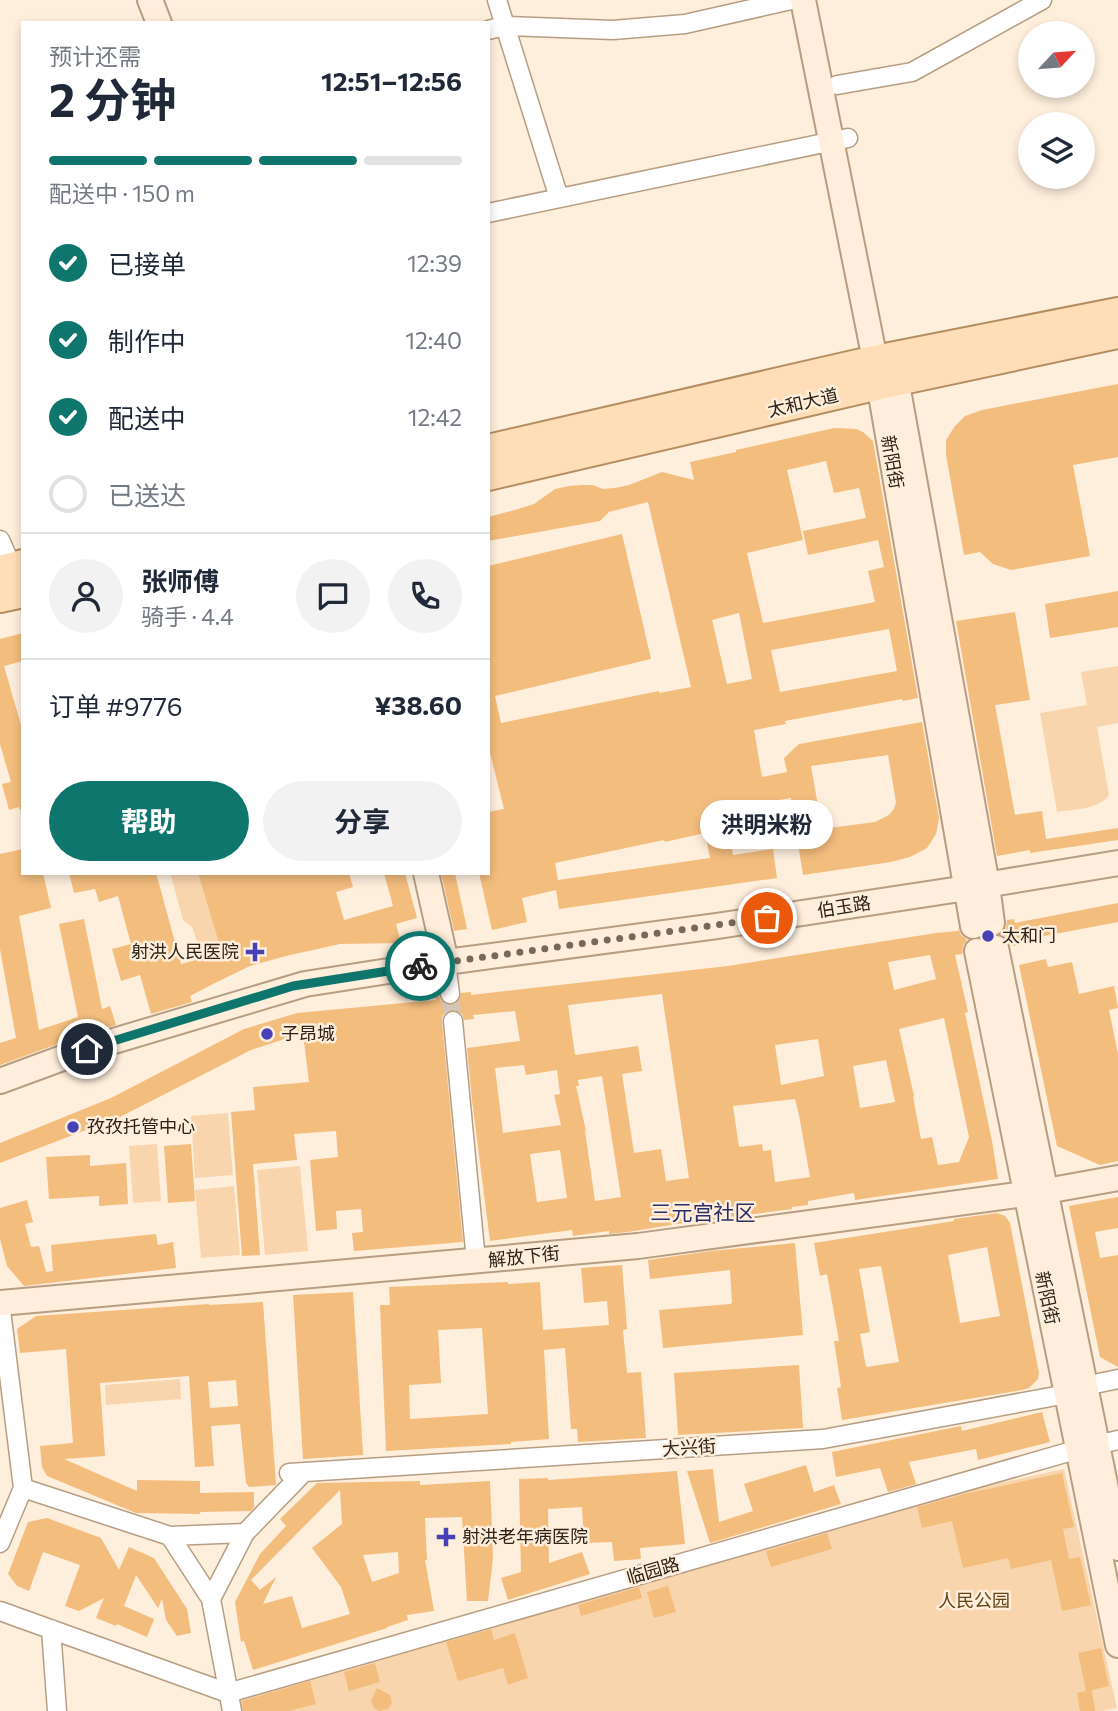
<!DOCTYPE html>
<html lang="zh">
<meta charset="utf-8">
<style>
body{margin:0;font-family:Commissioner,"Noto Sans SC",sans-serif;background:#f2f2f3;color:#1f2937;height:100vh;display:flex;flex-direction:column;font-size:26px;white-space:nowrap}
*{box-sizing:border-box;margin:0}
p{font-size:23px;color:#747a83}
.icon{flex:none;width:38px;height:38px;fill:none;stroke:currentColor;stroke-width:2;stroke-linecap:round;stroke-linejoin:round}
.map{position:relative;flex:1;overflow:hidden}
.side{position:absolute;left:21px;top:21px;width:469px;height:854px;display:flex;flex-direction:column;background:#fff;border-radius:0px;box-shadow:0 4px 10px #0003}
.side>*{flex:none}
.needle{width:46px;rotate:64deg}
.buttons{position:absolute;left:1018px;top:21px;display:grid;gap:14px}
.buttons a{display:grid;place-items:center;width:77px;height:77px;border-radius:50%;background:#fff;box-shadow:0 4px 10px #0003;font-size:35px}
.pin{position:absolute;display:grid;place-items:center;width:60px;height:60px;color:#fff;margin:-30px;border:4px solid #fff;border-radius:50%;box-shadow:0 2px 7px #0007}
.courier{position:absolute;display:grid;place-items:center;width:70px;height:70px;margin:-35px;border:5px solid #0f766e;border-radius:50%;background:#fff;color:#222;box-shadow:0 2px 9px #0007}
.bubble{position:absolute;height:49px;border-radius:24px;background:#fff;box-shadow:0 4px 10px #0003;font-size:23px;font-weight:700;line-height:49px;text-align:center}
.head em{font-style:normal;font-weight:700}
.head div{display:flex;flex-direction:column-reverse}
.head{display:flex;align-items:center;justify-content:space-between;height:119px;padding:0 28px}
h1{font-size:46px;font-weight:700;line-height:52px}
.bar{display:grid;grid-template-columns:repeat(4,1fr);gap:10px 7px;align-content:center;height:84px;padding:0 28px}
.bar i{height:9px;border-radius:5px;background:#e0e1e3}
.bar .selected{background:#0f766e}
.bar p{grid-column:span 4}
.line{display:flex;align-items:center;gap:18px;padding:0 28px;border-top:2px solid #e0e1e3}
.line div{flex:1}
.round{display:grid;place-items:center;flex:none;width:74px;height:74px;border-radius:37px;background:#f2f2f3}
ol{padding:0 28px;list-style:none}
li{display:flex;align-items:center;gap:21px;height:77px}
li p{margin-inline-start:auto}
li .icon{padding:7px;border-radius:50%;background:#0f766e;color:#fff;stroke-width:4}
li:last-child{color:#747a83}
li i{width:38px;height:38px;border:4px solid #e0e1e3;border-radius:50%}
.button{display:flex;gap:14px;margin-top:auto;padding:14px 28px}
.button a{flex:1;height:80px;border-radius:42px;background:#0f766e;color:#fff;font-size:28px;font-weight:700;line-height:80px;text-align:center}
.button a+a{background:#f2f2f3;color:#1f2937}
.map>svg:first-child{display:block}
</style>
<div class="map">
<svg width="1118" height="1711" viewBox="0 0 1118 1711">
<rect width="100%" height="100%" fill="#feeedc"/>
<path fill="#f9d5ae" d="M1118 666V723L1097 727 1109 795C1099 810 1074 809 1057 812L1040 713 1087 705 1081 672Z
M170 873H198L219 941 199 947 192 927 183 920Z
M228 1113 233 1175 195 1178 191 1116Z
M157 1144 161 1201 133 1203 129 1146Z
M300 1166 308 1251 265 1255 257 1170Z
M234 1186 240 1255 201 1258 195 1190Z
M180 1379 181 1399 106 1405 105 1385Z
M1064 1469 1117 1708 1102 1711H239L235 1696 913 1502Z"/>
<path fill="#f3bd7e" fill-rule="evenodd" d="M1118 384V457L1073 465 1090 556 1011 570 993 564 980 552 964 555 946 455V440L955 426 965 416 982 410Z
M834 428 856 429 863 432 873 441 918 698 903 701 902 699 785 721 786 724 754 730 762 777 787 772 784 758 799 744 922 722 939 818 936 834 927 848 910 857 891 862 803 875 791 798 725 809 733 855 773 849 777 878 559 909 556 890 522 898 527 922 492 930 479 873H488V812L504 809 488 745V566L622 534 651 659 495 696 501 723 659 691V693L691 687 648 502 609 512 600 521 488 541V517L515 510 534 504 555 489 569 486 582 485H593L603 489 615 488 629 485 662 472 694 480 690 462 736 452V450ZM826 461 834 493 859 488 866 518 803 531 808 555 878 540 884 567 868 571 875 602 763 623 747 553 803 540 787 470ZM739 613 752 679 727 684 712 620ZM889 629 897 671 780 692 771 650ZM888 755 896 802 894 809 889 815 875 822 822 829 811 766ZM705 833 710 858 558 880 555 863 664 840 665 842Z
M1118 591V627L1050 638 1045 604Z
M1015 612 1030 700 995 705 1015 815 1042 811 1046 839 1118 828V840L1030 853V850L997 856 956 621Z
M23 633V661L4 666 23 732V810H20L19 807 9 810 2 784 11 782 0 744V639Z
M23 849V873H43L51 908 19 916 39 1030 78 1017 59 924 84 919 102 1009 110 1006 116 1025 82 1035 0 1065V1043L16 1038 0 949V854Z
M69 873H156L181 964 222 953 198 873H349L353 887 336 892 344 920 393 906 384 873H405L417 918 396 924 401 943 340 944 286 956 250 966 217 982 190 996 192 1002 151 1014 140 975 121 981 112 949 131 944 118 896 99 902 95 889 74 893Z
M441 873H455L467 929 454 931Z
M1118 903V922L1018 941 1019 945 1011 946 1008 939 1002 934 1006 928 1007 920 1014 919 1015 923Z
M958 928 961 935 967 940 963 946 962 954 955 955 968 1012 965 1013 992 1141 998 1179 855 1200 854 1193 808 1201V1205L792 1207V1209L677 1224 628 1232 609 1234V1231L573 1236 572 1230 490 1241 472 1100 467 1048 520 1041 515 1011 473 1015 474 1019 464 1020 462 1014 453 1010 447 1011 442 1017V1022L463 1242 354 1251 352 1233 363 1232 361 1209 336 1211 337 1229 316 1231 310 1160 338 1157 336 1131 294 1134 297 1160 253 1164 260 1255 242 1256 231 1112 255 1110 253 1087 309 1082 303 1033 251 1050 120 1117 0 1163V1143L111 1098 244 1029 297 1013 436 1000 435 996H439L441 1001 451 1005 457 1003 461 993 471 992V995L728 966 936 933 958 931ZM930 955 936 979 894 990 888 962ZM662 994 689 1178 666 1181 661 1149 634 1153 622 1074 642 1071 638 1046 575 1055 568 1005ZM944 1018 969 1137 959 1162 938 1165 932 1137 921 1139 913 1097 914 1096 899 1029ZM818 1039 824 1076 781 1085 775 1045ZM886 1060 895 1102 860 1108 853 1066ZM524 1065 526 1075 557 1070 560 1094 554 1095 561 1125 503 1133 495 1068ZM602 1076 621 1197 595 1201 585 1131H586L576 1086H579L578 1080ZM795 1099 799 1115 810 1177 775 1182 771 1150 763 1151 762 1144 739 1147 733 1106ZM560 1150 567 1198 537 1202 530 1154Z
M1046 959 1048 967 1072 962 1079 994 1114 986 1118 1008 1109 1010 1118 1054V1161L1100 1165 1057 1146 1019 965Z
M191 1144 195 1201 168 1203 164 1146Z
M90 1155V1166L126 1163 128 1204 99 1206V1196L49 1199 46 1157Z
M1118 1197V1228L1095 1232 1100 1258 1118 1255V1367L1100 1357 1069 1206Z
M27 1200 33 1222 25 1224 31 1247 39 1246 46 1272 53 1271 51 1245 156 1234 158 1245 173 1242 176 1268 24 1286 7 1266 0 1239V1208Z
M997 1213 1005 1216 1010 1223 1039 1373 1038 1379 1029 1388 1022 1390 842 1420 837 1388 841 1387 834 1341H839L827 1274 820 1276 814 1243 910 1228 954 1221V1219ZM987 1247 1000 1316 960 1323 948 1255ZM881 1266 899 1362 866 1367 860 1334 870 1332 859 1269Z
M795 1243 803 1335 663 1348 659 1310 730 1304 732 1303 730 1270 650 1279 648 1260 711 1251Z
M622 1265 627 1329 623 1330 627 1373 641 1372 646 1438 578 1442 577 1429H571L565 1348 544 1350 549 1439 511 1442V1444L386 1451 380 1305H390L389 1287 508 1282V1284L540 1282 543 1330 609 1325 607 1301 584 1303 581 1268ZM482 1328 488 1414 410 1419 409 1385 441 1383 438 1330Z
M353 1292 363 1455 303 1459 293 1295Z
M263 1302 276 1485 249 1487 246 1483 240 1424 211 1426 214 1466 195 1467 189 1376 100 1383 105 1456 64 1459 137 1491V1480L200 1481V1493L254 1492V1507L251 1511 200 1512V1514L136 1513 47 1476 42 1467 40 1446 73 1443 66 1349 20 1353 17 1329 36 1316 209 1304V1305ZM236 1380 238 1406 210 1408 208 1382Z
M799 1365 803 1428 678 1435 674 1373Z
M1042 1412 1050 1442 978 1460 976 1449 909 1462 916 1484 888 1492 880 1468 836 1477 832 1452 961 1426 962 1431Z
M806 1465 814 1492 834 1485 841 1504 710 1543 687 1471 713 1469 719 1522 753 1511 744 1484Z
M677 1471 685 1544 640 1548 641 1559 614 1561 612 1542 584 1543 582 1507 548 1509 549 1563 582 1552 590 1574 508 1600 501 1578 521 1572 519 1479 548 1478V1480Z
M1062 1473 1074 1527 1063 1529 1069 1559 1080 1557 1091 1605 1062 1611 1051 1560 1011 1569 1008 1558 963 1568 952 1521 922 1528 917 1507 964 1494Z
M420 1481V1485L490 1481 493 1558 488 1601H467L462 1517 425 1518 427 1560H425L434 1611 407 1615 408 1620 387 1627V1628L253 1670 244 1641 241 1642 235 1602 260 1554 286 1526 280 1519 317 1483ZM340 1490 342 1524 312 1548 341 1587 350 1614 302 1628 292 1596 263 1604 276 1577 260 1590 251 1580ZM398 1552 399 1573 372 1582 363 1555Z
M47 1518 101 1538 119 1570 129 1547 154 1558 187 1609 191 1633 177 1636 166 1620 162 1599 158 1608 136 1575 124 1606 154 1619 147 1637 117 1624 116 1626 96 1618 104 1598 79 1611 65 1606 80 1565 43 1552 29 1591 17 1586 8 1574 28 1522Z
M827 1533 832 1549 771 1567 766 1551Z
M668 1586 676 1612 654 1618 647 1592Z
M639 1587 642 1598 581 1616 578 1605Z
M491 1629 494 1640 515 1633 528 1678 508 1685 503 1668 458 1681 446 1642Z
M1101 1648 1109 1686 1092 1690 1095 1711H1080L1077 1693 1086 1691 1078 1653Z
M375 1663 380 1682 349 1691 344 1672Z
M310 1681 316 1704 289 1711H243L242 1701Z
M377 1688 390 1695 392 1703 388 1709 379 1711 374 1708 371 1701Z"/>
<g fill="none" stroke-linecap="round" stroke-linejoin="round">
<path stroke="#d4c5b5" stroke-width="18" stroke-dasharray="18 9" stroke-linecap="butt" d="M450 994 453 1021"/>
<defs>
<path id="street" d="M497 0 559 198
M488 30 505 26 613 30 685 24 791 0
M837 85 912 72 1042 0
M488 213 848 138
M0 540 12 567
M446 962 450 994
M453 1021 476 1261
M0 1302 23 1488 0 1543
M289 1473 823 1439 1067 1394 1085 1386 1118 1379
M23 1488 170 1536
M211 1599 245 1533 304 1472
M0 1611 228 1693
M51 1629 57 1711
M228 1693 1079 1449 1118 1440
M232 1711 211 1599 170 1536 245 1533"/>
<path id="secondary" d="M150 0 159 23
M803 0 875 360 973 926
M893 362 987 885 992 923
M426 873 446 962
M996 948 1118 1548
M977 951 1118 1645
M0 1081 87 1049 305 984 446 962 717 926 967 888 1118 863
M0 1303 638 1246 1046 1191 1118 1178"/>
<path id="primary" d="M488 449 875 360 1118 312
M488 476 879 385 1118 334
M0 570 23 564
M0 598 23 593"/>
</defs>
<use href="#street" stroke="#b79e83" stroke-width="21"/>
<use href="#secondary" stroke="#b79e83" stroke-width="28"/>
<use href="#primary" stroke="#b48d60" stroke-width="32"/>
<use href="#street" stroke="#fff" stroke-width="18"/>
<use href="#secondary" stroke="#feeedb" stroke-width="24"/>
<use href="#primary" stroke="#feddb7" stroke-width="28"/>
</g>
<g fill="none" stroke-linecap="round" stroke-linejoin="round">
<path stroke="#76695c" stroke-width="7" stroke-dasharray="0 12.6" d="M420 966 767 918"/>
<path stroke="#0f766e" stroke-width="9" d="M87 1049 293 986 420 966"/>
</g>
<g fill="#4840b6" stroke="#feeedc" stroke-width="2.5">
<circle cx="988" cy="936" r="7"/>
<path d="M251.5 941.5h7v7h7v7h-7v7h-7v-7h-7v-7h7z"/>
<circle cx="267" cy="1034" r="7"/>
<circle cx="73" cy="1127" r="7"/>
<path d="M442.5 1526.5h7v7h7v7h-7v7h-7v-7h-7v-7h7z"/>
</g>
<g text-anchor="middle" stroke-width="5" stroke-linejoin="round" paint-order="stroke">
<g font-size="18" fill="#2c2217" stroke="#feeedc">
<text transform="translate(803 403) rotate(-13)" y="6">太和大道</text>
<text transform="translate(892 462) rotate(80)" y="6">新阳街</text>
<text transform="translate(844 907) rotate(-9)" y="6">伯玉路</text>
<text transform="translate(524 1257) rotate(-6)" y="6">解放下街</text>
<text transform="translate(1047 1298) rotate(78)" y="6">新阳街</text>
<text transform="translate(689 1448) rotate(-4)" y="6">大兴街</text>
<text transform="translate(653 1571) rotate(-16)" y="6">临园路</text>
</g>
<g font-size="18" fill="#2c2217" stroke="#feeedc" text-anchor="start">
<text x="1002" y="942">太和门</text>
<text x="239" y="958" text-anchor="end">射洪人民医院</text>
<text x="281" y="1040">子昂城</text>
<text x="87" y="1133">孜孜托管中心</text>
<text x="462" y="1543">射洪老年病医院</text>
</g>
<g font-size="18" fill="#674314" stroke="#feeedc">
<text x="974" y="1607">人民公园</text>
</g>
<g font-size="21" fill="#2d2e68" stroke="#feeedc">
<text x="703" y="1220">三元宫社区</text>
</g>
</g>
</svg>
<div class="buttons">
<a><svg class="needle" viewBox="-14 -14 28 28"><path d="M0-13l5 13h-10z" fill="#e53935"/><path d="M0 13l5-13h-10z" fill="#747a83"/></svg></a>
<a><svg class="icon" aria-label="layers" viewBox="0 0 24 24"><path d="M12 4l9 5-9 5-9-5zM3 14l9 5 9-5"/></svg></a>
</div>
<div class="pin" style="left:767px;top:918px;background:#ea580c"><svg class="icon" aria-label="bag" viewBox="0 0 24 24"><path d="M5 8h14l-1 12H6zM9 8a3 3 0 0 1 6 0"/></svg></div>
<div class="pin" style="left:87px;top:1049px;background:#1f2937"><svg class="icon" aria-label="home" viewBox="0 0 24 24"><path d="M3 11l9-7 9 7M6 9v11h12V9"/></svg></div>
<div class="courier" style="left:420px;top:966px"><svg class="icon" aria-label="bike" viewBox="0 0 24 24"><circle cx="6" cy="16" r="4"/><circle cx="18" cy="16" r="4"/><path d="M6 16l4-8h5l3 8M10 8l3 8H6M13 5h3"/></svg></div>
<div class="bubble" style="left:700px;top:800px;width:133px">洪明米粉</div>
<section class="side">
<div class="head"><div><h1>2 分钟</h1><p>预计还需</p></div><em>12:51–12:56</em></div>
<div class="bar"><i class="selected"></i><i class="selected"></i><i class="selected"></i><i></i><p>配送中 · 150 m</p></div>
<ol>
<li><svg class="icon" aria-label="check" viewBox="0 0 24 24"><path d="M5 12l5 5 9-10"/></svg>已接单<p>12:39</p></li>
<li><svg class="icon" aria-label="check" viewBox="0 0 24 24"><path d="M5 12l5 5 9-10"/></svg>制作中<p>12:40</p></li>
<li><svg class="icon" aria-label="check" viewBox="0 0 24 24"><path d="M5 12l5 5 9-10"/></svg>配送中<p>12:42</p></li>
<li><i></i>已送达</li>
</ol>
<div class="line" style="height:126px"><a class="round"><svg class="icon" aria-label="person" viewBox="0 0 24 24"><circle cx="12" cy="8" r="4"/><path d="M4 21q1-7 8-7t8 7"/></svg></a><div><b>张师傅</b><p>骑手 · 4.4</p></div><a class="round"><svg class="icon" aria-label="chat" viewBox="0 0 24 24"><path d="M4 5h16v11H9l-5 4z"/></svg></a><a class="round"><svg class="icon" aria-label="phone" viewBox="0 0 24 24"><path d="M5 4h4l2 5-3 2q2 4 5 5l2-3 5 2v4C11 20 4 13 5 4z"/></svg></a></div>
<div class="line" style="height:91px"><div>订单 #9776</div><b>¥38.60</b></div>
<div class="button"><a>帮助</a><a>分享</a></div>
</section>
</div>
